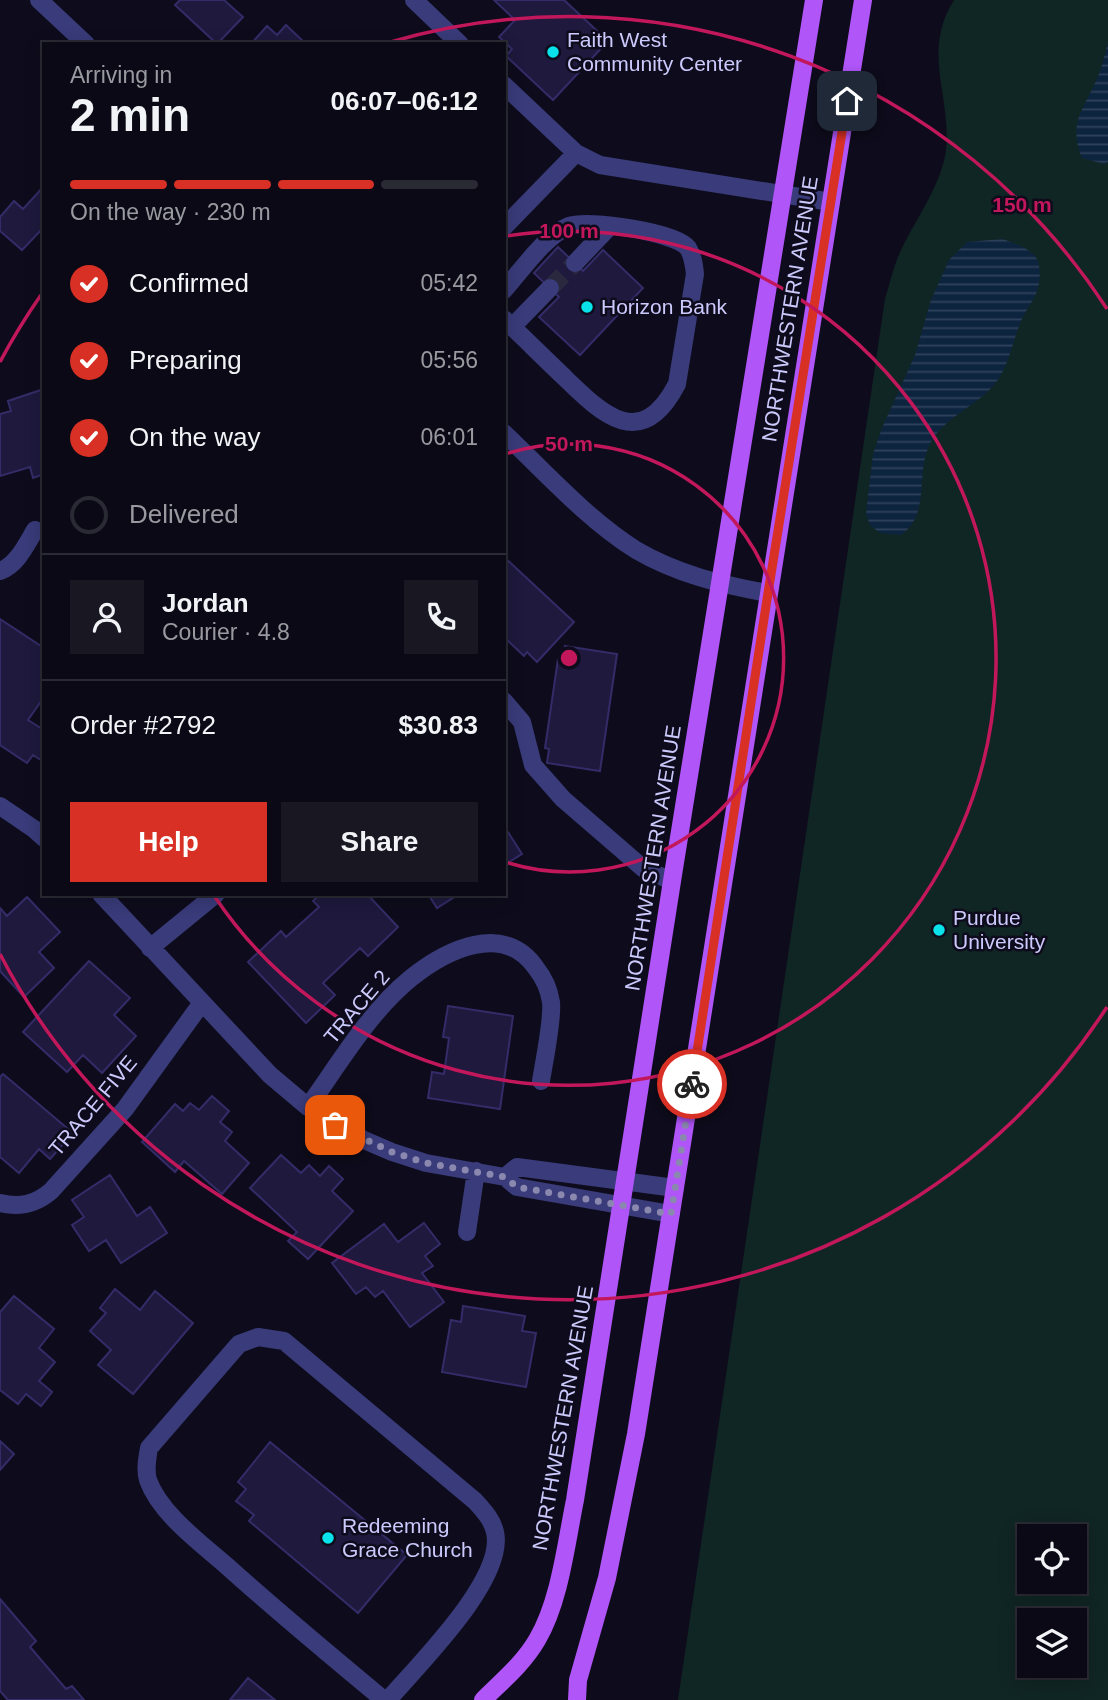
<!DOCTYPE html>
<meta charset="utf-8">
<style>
body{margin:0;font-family:Helvetica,sans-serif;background:#181722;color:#f1f3f6;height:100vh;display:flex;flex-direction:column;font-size:26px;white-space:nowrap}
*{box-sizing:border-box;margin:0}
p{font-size:23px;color:#999aa0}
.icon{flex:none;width:38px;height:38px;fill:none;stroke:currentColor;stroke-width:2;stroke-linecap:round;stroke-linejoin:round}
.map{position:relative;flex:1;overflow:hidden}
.details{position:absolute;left:42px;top:42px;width:464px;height:854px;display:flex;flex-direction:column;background:#0a0915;border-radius:0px;box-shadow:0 4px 18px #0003,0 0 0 2px #2a2a34}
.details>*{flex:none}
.buttons{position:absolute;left:1017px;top:1524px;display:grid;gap:14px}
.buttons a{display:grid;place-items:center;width:70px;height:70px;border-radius:0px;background:#0a0915;box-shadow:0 4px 18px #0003,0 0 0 2px #2a2a34;font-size:35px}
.pin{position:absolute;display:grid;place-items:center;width:60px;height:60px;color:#fff;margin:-30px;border-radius:14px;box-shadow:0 4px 10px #0006}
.courier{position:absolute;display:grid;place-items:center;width:70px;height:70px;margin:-35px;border:5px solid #d93025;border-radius:50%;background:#fff;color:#222;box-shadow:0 2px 9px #0007}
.summary em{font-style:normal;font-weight:600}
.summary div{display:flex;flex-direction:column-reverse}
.summary{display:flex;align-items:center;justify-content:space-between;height:119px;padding:0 28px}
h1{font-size:46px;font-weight:600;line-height:52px}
.bar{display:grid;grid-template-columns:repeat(4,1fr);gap:10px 7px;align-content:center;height:84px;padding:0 28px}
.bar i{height:9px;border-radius:5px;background:#2a2a34}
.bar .on{background:#d93025}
.bar p{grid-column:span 4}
.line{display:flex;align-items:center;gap:18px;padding:0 28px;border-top:2px solid #2a2a34}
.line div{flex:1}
.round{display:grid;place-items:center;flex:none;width:74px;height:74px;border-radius:0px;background:#181722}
ol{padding:0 28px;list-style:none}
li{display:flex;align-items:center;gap:21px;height:77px}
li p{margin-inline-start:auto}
li .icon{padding:7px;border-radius:50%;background:#d93025;color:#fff;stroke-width:4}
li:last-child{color:#999aa0}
li i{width:38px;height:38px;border:4px solid #2a2a34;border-radius:50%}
.button{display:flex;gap:14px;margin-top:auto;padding:14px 28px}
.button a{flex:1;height:80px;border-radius:0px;background:#d93025;color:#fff;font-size:28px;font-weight:600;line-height:80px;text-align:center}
.button a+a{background:#181722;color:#f1f3f6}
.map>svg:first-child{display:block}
</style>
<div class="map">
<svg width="1108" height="1700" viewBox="0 0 1108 1700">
<defs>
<pattern id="water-rules" width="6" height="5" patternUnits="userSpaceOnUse" patternTransform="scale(1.75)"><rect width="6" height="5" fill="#0d243f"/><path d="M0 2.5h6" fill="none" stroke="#2f425c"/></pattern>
</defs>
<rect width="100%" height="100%" fill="#0e0c1c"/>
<path fill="#102624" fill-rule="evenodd" d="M954 0H1108V1700H678L885 299C890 283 894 264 902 248 916 219 941 185 946 151 952 97 921 52 954 0ZM1029 1536H1074V1582H1029ZM1029 1620H1074V1666H1029Z"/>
<path fill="url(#water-rules)" d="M1108 44V162L1104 164 1082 158C1068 124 1083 110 1096 81 1102 69 1104 56 1108 44Z
M1003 239C1015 244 1032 248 1038 261 1040 266 1040 277 1039 283 1037 298 1027 307 1021 321 1012 342 1009 367 994 385 975 407 945 417 931 442 914 473 932 513 901 535L880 533 870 525 866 514 873 454 882 428 915 355 931 300 949 260 967 242Z"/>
<path fill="#1e193d" stroke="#342c68" stroke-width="2" d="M180 0H224L243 17 217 44 175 5Z
M494 0H564L608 41 553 100 506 56 512 49 499 37 515 20Z
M286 25 306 44H251L267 26 277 35Z
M44 186V227L22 250 0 231V217L14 201 23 209Z
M558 247 583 271 603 250 643 288 580 355 539 317 559 297 534 273Z
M44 389V474L33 478 30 467 0 476V414L11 411 8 401Z
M504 557 574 622 537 662 527 652 524 656 504 637Z
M0 619 44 648V697L28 720 44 730V762L33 755 27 763 0 745Z
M565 646 617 654 600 771 547 763 549 749 545 748 558 659 563 660Z
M504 826 522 854 504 865Z
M320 894H367L398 927 368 956 360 948 323 983 335 995 306 1023 248 962 281 931 286 937 319 907 313 901Z
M428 894H459L437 908Z
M27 897 60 932 39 952 54 968 24 997 0 971V908L7 916Z
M89 961 130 998 114 1015 136 1036 102 1073 83 1055 67 1072 23 1032Z
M448 1006 513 1016 500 1109 428 1098 432 1072 444 1074 449 1038 443 1037Z
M3 1074 73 1133 50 1159 39 1149 19 1173 0 1157V1077Z
M212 1096 229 1111 220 1122 232 1132 225 1141 249 1163 222 1194 184 1161 175 1172 142 1142 175 1104 183 1111 190 1103 199 1110Z
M281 1155 301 1173 309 1165 320 1176 329 1166 343 1179 332 1191 353 1211 308 1259 288 1241 297 1232 250 1188Z
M110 1175 137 1216 150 1207 167 1233 121 1263 106 1240 89 1251 72 1225 84 1217 72 1200Z
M424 1223 440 1244 425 1256 433 1266 422 1273 444 1302 410 1327 383 1291 375 1297 366 1287 356 1294 332 1263 384 1224 398 1242Z
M115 1289 140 1310 155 1291 193 1323 133 1394 98 1365 111 1350 90 1331 106 1313 100 1308Z
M14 1296 54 1329 39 1348 55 1362 39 1381 52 1392 41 1406 26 1394 18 1404 0 1390V1312Z
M463 1306 525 1316 522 1331 536 1333 526 1387 442 1372 451 1320 461 1322Z
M0 1441 14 1454 0 1470Z
M270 1442 407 1555 358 1613 249 1521 254 1515 236 1501 246 1489 238 1482Z
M0 1599 36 1641 30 1647 66 1689 72 1686 84 1700H8L0 1691Z
M248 1678 275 1700H230Z"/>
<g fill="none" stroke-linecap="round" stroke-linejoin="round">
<path stroke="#2a283e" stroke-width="18" stroke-dasharray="18 9" stroke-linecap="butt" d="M550 288 575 263"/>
<path stroke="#393b7a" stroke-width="18" d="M39 0 86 44
M414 0 460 44
M504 85 576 153 600 165 831 202
M504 227 576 153
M575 263 610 226
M504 290C521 271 546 235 569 226 588 219 676 232 688 248 693 256 694 265 695 274L677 384C641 453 602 414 563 376 543 357 524 338 504 319
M512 327 550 288
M504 433C546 473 587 519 636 550 677 574 722 585 768 593
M0 571C17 565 26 545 35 530
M504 701 522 722 533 765 563 799 644 869 672 881
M0 806 34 829 44 838
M101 894 270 1075 308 1107 364 1140 392 1152 426 1163 505 1177 517 1187 671 1214
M150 948 216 894
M308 1107C339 1064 369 1012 411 978 446 950 504 921 536 968 544 978 549 989 551 1002 553 1019 544 1062 541 1081
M505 1177 517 1167 675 1188
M0 1203C20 1208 36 1204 51 1191L125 1109 201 1004
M467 1232 476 1171
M384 1700C331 1656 279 1613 228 1567 202 1544 160 1514 148 1480 145 1470 147 1459 149 1448L239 1344 258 1337 284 1341 475 1501C483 1510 492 1519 495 1532 506 1579 418 1665 388 1700"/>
<path stroke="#b055f8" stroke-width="18" d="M483 1700C502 1681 523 1664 537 1640 560 1601 566 1544 575 1500L672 881 814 0
M577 1700 578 1680 607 1578 636 1434 863 0"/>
</g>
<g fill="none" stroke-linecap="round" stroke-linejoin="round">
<path stroke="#8a88ae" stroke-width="7" stroke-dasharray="0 12.6" d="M335 1125 392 1152 426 1163 505 1177 517 1187 671 1214 692 1084"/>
<path stroke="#d93025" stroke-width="9" d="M692 1084 768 593 847 101"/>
</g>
<g fill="none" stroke="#c2185b" stroke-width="3.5">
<path d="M505 454A214 214 0 1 1 505 862"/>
<path d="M506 236A427 427 0 1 1 215 897"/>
<path d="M1107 1007A641 641 0 0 1 0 954M0 362A641 641 0 0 1 41 295M387 43A641 641 0 0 1 1107 309"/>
</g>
<g fill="#09e2ea" stroke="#0e0c1c" stroke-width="2.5">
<circle cx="553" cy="52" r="7"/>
<circle cx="587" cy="307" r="7"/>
<circle cx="939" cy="930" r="7"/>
<circle cx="328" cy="1538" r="7"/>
</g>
<g text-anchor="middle" stroke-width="5" stroke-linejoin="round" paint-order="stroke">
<g font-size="21" fill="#cccafd" stroke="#0e0c1c" text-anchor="start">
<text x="567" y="47">Faith West<tspan x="567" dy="24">Community Center</tspan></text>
<text x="601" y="314">Horizon Bank</text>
<text x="953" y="925">Purdue<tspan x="953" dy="24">University</tspan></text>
<text x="342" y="1533">Redeeming<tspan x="342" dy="24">Grace Church</tspan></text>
</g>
<g font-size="21" fill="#cccafd" stroke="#0e0c1c">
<text transform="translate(790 309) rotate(-81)" y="7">NORTHWESTERN AVENUE</text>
<text transform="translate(653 858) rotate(-81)" y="7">NORTHWESTERN AVENUE</text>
<text transform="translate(357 1007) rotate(-50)" y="7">TRACE 2</text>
<text transform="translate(93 1106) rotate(-50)" y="7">TRACE FIVE</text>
<text transform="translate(563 1418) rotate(-80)" y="7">NORTHWESTERN AVENUE</text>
</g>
</g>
<circle cx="569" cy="658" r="10" fill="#c2185b" stroke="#0e0c1c" stroke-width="3.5"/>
<g font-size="21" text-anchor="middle" font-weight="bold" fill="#c2185b" stroke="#0e0c1c" stroke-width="5" stroke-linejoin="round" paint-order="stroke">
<text x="1022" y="212">150 m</text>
<text x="569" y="238">100 m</text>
<text x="569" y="451">50 m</text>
</g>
</svg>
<div class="buttons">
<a><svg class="icon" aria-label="locate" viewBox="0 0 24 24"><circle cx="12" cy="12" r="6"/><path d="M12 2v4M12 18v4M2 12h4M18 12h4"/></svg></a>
<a><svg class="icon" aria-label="layers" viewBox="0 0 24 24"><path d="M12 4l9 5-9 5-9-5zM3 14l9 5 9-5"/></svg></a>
</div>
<div class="pin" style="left:335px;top:1125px;background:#ea580c"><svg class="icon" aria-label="bag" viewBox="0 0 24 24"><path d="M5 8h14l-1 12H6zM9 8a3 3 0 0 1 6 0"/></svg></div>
<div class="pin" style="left:847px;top:101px;background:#1f2937"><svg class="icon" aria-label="home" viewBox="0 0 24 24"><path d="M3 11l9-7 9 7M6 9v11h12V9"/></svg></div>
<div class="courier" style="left:692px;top:1084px"><svg class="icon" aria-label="bike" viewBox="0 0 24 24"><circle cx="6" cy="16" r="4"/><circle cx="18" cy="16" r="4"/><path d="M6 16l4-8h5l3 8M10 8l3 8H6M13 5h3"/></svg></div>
<section class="details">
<div class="summary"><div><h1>2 min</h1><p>Arriving in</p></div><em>06:07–06:12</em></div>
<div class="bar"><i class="on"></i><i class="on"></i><i class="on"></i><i></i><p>On the way · 230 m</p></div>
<ol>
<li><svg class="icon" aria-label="check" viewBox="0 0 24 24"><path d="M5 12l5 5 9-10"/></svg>Confirmed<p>05:42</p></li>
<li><svg class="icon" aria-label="check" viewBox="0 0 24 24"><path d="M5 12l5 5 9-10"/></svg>Preparing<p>05:56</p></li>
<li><svg class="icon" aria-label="check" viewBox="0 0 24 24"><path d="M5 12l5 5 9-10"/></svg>On the way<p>06:01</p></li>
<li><i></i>Delivered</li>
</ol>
<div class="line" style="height:126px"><a class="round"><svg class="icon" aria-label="person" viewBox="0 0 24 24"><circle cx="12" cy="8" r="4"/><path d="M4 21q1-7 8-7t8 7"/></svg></a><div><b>Jordan</b><p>Courier · 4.8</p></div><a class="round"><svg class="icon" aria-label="phone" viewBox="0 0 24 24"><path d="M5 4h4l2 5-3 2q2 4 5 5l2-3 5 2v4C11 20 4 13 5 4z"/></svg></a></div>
<div class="line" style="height:91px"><div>Order #2792</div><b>$30.83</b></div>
<div class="button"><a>Help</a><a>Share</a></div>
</section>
</div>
